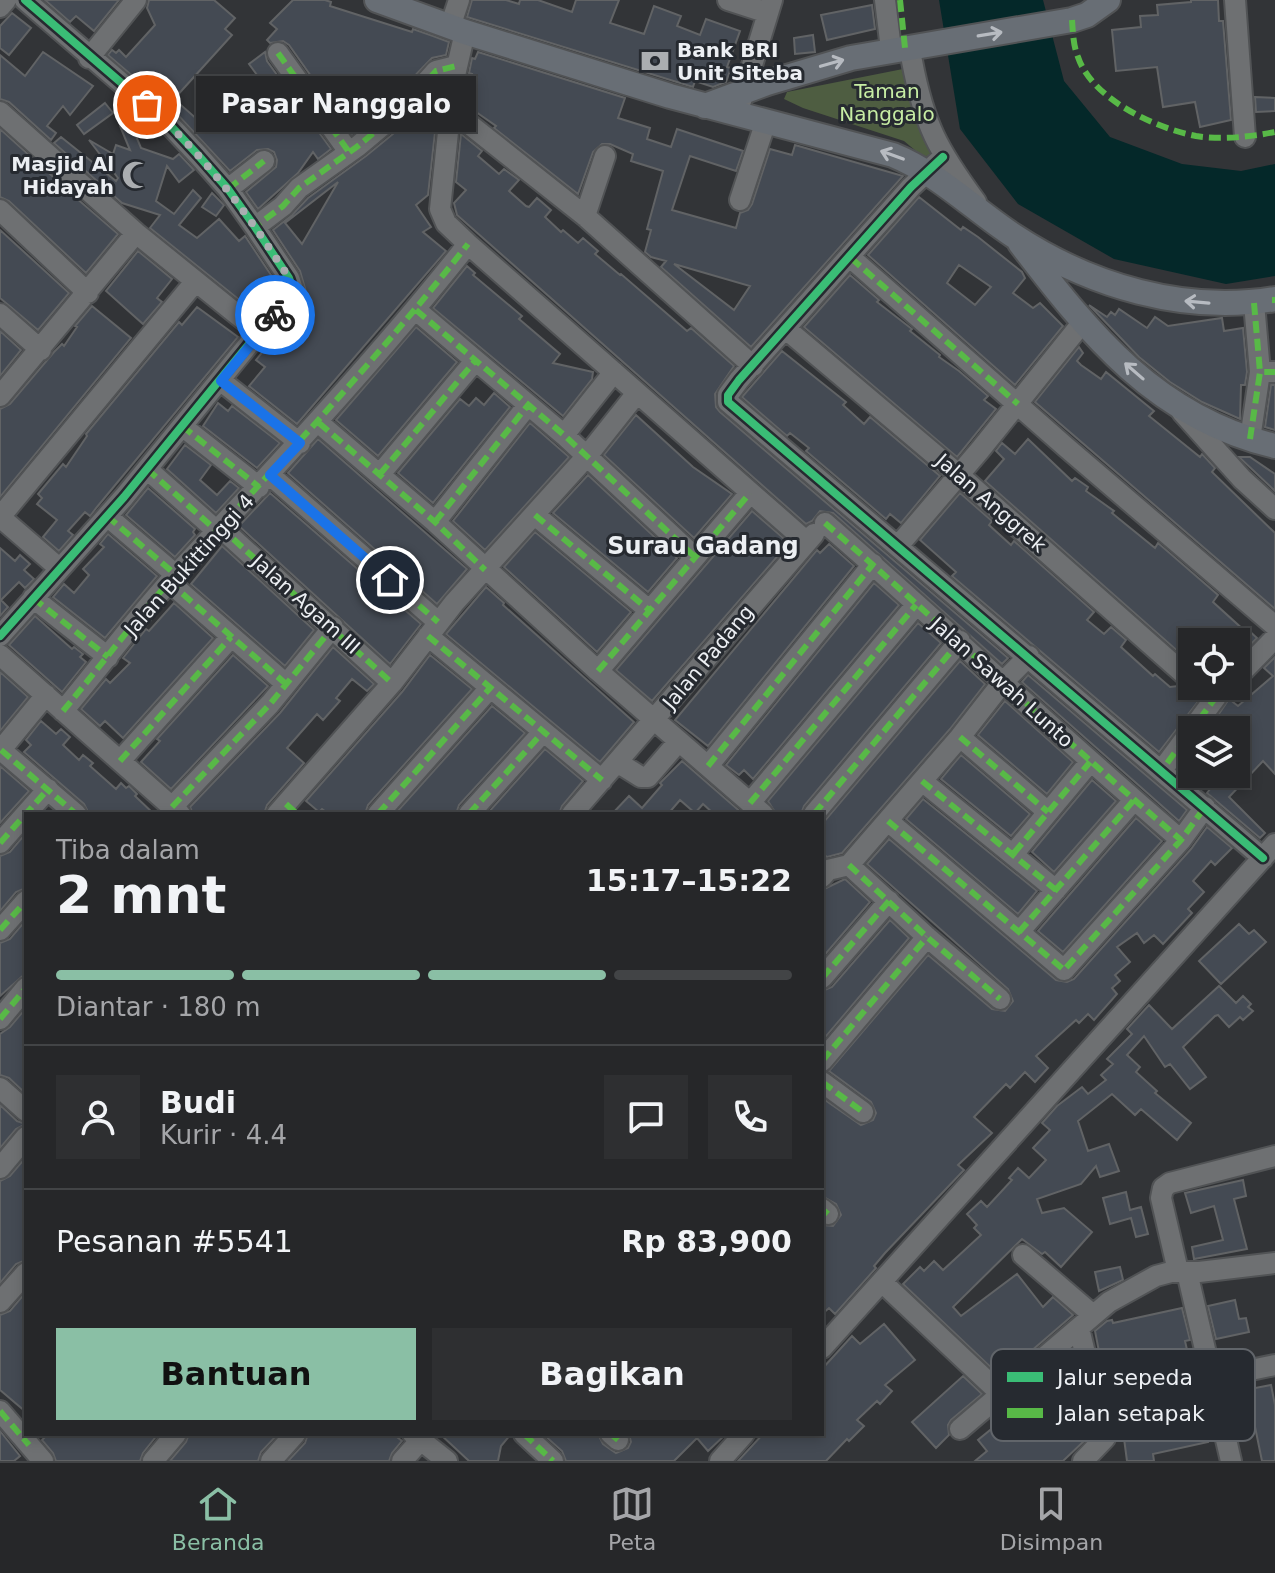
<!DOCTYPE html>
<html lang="id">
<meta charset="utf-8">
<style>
body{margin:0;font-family:"DejaVu Sans",sans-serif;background:#2e2f31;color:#f1f3f6;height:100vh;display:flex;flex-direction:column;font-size:30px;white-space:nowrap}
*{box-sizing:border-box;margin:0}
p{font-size:26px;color:#a4a5a8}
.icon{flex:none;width:44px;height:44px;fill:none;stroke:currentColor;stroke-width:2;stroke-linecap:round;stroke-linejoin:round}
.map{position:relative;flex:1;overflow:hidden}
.details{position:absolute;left:24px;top:812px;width:800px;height:624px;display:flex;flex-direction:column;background:#262729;border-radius:0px;box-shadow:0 4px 12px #0003,0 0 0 2px #424446}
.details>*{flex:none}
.buttons{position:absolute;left:1178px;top:628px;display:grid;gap:16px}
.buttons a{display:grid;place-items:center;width:72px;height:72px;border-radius:0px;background:#262729;box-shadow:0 4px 12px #0003,0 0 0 2px #424446;font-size:40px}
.pin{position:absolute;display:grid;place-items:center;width:68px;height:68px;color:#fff;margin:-34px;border:4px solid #fff;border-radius:50%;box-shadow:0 2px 8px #0007}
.courier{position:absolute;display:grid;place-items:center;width:80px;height:80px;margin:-40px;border:6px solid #1a73e8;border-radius:50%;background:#fff;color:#222;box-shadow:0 2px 10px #0007}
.bubble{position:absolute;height:56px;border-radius:0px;background:#262729;box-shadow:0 4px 12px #0003,0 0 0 2px #424446;font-size:26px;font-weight:800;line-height:56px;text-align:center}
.headline em{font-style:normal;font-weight:800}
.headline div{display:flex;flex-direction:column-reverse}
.headline{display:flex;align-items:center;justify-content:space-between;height:136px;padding:0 32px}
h1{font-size:52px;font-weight:800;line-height:60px}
.bar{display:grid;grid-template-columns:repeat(4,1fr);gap:12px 8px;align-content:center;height:96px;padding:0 32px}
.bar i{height:10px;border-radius:6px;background:#424446}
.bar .current{background:#8abfa5}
.bar p{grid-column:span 4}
.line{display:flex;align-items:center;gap:20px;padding:0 32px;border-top:2px solid #424446}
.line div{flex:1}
.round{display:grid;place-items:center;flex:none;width:84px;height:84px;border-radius:0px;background:#2e2f31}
.button{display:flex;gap:16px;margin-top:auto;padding:16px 32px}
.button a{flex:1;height:92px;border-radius:0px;background:#8abfa5;color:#111;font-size:32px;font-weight:800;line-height:92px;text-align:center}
.button a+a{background:#2e2f31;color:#f1f3f6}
.tabs{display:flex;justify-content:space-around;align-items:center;height:112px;border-top:2px solid #424446;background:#262729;font-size:22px;color:#a4a5a8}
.tabs a{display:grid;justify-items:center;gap:4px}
.tabs .current{color:#8abfa5}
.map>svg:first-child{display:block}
</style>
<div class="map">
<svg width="1275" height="1461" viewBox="0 0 1275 1461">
<rect width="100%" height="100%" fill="#323437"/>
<path fill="#4e5d41" d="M913 67 942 154 928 161 904 141 803 108 784 99 787 92Z"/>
<path fill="#042829" d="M939 0H1043L1064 81 1110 137 1182 164 1241 171 1275 164V276L1226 284 1114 259 1018 204 960 129Z"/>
<path fill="#444a53" stroke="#616365" stroke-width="2" fill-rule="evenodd" d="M45 0H119L94 31 76 16 70 22Z
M149 0H214L235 18 225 29 232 35 174 99 199 121 216 106 221 111 242 106 232 90 257 75 249 64 265 52 267 61 331 149 318 159 313 152 298 173 258 209 246 192 276 167 277 160 274 152 268 149 257 150 230 171 177 114 108 55 112 50 116 53 119 50 126 57 155 25 147 8Z
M293 0H325L331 2 330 6 352 13 412 32 413 29 433 36 449 42 446 55 432 58 406 85 393 80 403 88 352 134 289 45 283 41 270 43 267 40 277 29 270 23Z
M472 0H506L519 4 520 0H538L572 12 576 0H619L610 23 644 34 654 6 681 16 677 26 700 35 706 19 740 31 727 67 731 68 726 82 713 87 695 81 693 87 467 17Z
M1191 0H1218L1219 21H1223L1231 120 1200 127 1195 102 1163 107 1157 67 1116 71 1112 30 1141 27 1140 16 1158 15 1157 5 1191 2Z
M872 5 875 29 827 40 821 15Z
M12 13 31 28 9 55 0 48V26Z
M813 35 815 52 795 54 794 38Z
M43 52 93 86 70 115 63 106 47 126 56 133 51 140 9 102 0 99V55L25 76Z
M478 52 625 98 618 118 650 128 647 139 671 147 677 129 743 151 736 171 690 156 672 210 736 228 740 213 748 210 752 204 770 149 792 155 795 145 903 176 751 347 661 267 666 261 651 257 645 252 651 230 647 229 663 171 631 161 633 154 610 144H602L593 152 578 194 494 128 496 126 466 105 474 85 469 83 472 74 469 73 472 58 475 59ZM674 264 750 286 734 310Z
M1255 97 1275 98V111L1256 112Z
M105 103 113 113 84 134 77 125Z
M424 104 437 114 428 195 416 205 431 227 423 232 446 251 297 424 249 386 265 367 256 360 280 330 279 328 306 292 300 271 273 230 292 215 308 198 366 156 410 120ZM338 182 302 244 285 223Z
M128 117 141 148 173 159 179 154 194 170 179 182 167 166 156 201 174 214 193 190 201 198 179 225 197 238 219 219 239 241 245 236 277 284 278 287 257 314 150 228 160 215 122 203 54 143 61 137 116 181 118 178 89 140 113 154 116 145 130 150 120 126Z
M0 129 61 184 53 181 75 197 118 234 86 273 9 201 0 197Z
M461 134 482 151 478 156 499 174 504 169 519 180 509 191 526 206 529 207 537 198 551 210 545 217 561 232 563 230 578 243 583 238 598 251 595 254 620 275 621 274 687 331 691 328 734 366 715 394 716 407 720 412 1008 658 1002 664 833 513 820 511 812 521 806 524 457 215 454 203 466 190 456 182Z
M212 193 224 205 216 216 202 207Z
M919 197 961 230 963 227 978 237 1022 272 1025 278 1013 293 1033 308 1040 303 1063 326 1015 385 868 255ZM959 265 991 287 975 305 947 283Z
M0 230 69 293 38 330 0 298Z
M138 251 172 279 157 298 162 302 143 324 106 291Z
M467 266 475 273 473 275 522 316 519 319 560 354 553 363 593 372 592 379 563 416 433 308Z
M850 275 879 300 877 302 912 329 910 331 940 355 939 357 959 371 988 396 984 400 996 409 957 457 804 327Z
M1089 305 1107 317 1111 312 1115 315 1119 309 1147 328 1155 317 1168 326 1222 318 1224 331 1243 328 1247 372 1245 385H1241L1240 419 1202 402 1170 382 1139 357Z
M92 306 131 338 0 497V409L10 404 54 352 62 344 64 346 77 327 75 326Z
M197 307 238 337 97 507 90 516 85 512 68 531 73 535 59 551 43 537 57 520 37 504 42 498 38 494 63 464 66 467 87 436 86 434 179 322 182 325Z
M416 327 457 362 378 456 336 420Z
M0 331 21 350 0 376Z
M1079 347 1083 353 1077 361 1081 365 1101 379 1106 372 1154 411 1149 416 1200 457 1202 454 1215 468 1212 472 1275 533V609L1035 402Z
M782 351 846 402 843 405 864 424 870 417 940 476 901 523 890 514 886 519 806 451 809 448 790 433 787 436 742 397Z
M1271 385H1275V430L1265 427Z
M494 393 510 407 433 503 398 473 460 399 469 406 476 398 484 405Z
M218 403 228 411 232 406 280 443 257 468 203 426Z
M636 415 693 467 732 494 694 538 604 455Z
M530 423 569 457 485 550 453 521Z
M318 439 467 569 437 604 288 473Z
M1028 439 1072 481 1075 478 1088 487 1086 491 1114 511 1112 513 1118 518 1155 548 1158 543 1218 595 1213 602 1245 631 1247 629 1257 638 1236 659V642H1192L1190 662 985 481 1004 459 996 451 1002 443 1015 454Z
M185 445 211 465 200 480 217 495 230 481 239 488 216 513 167 469Z
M1239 457H1250L1275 474V491Z
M588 475 677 558 648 592 553 513Z
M148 488 195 529 193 532 195 535 175 557 126 515Z
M270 493 421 624 390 664 239 526Z
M960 493 992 521 989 525 1011 545 1014 541 1094 612 1087 620 1104 634 1111 627 1126 640 1121 647 1153 676 1155 674 1170 687 1178 686 1190 694 1197 693 1204 686H1210L1159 752 952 576 956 572 920 540Z
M752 511 789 543 652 701 616 670Z
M535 532 631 612 597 652 504 567Z
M108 534 157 576 105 638 53 597 64 584 74 593 89 575 83 569 104 547 100 544Z
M829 544 854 566 708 746 675 720 817 550 820 553Z
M222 546 314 630 285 666 191 584Z
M0 548 15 561 20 555 30 564 24 570 34 579 25 588 19 582 1 600 8 607 0 616Z
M874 583 899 605 753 779 744 770 739 775 726 765Z
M486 587 504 603 503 605 634 722 600 762 446 634Z
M174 603 213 638 123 738 105 721 100 726 81 709 106 679 110 683 130 663 123 658 146 629 149 631Z
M35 616 72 649 74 647 83 654 80 657 86 662 62 692 9 645Z
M918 623 941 643 804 806 801 814H776L768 801Z
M333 647 374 684 367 691 352 679 336 698 340 701 323 720 317 714 287 748 304 763 267 805 264 814H193L190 807 280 713Z
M233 655 268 686 171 789 141 762 160 741 157 739Z
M430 655 472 689 368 805 365 814H329L322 809 319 812 306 801 402 692Z
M1275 657V774L1263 761 1229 797 1265 833 1260 838 1207 793 1210 789 1199 786 1179 769 1192 751V774H1236V730H1208L1229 699 1238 706 1273 676 1264 668Z
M960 661 985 684 950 729 842 853 827 857 822 853V824Z
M0 672 28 697 0 731Z
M1028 675 1187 810 1179 821 1022 682Z
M1005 701 1073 762 1047 794 978 735Z
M492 706 525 733 459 805 456 814H395Z
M41 721 56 734 61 729 70 737 63 745 79 760 83 755 93 763 90 766 116 789 121 783 126 788 129 786 137 794 135 796 154 814H89L84 804 24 752 31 745 26 740Z
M545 749 583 781 562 806 559 814H487Z
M961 755 1030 814 1011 836 941 779Z
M682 761 743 814H714L703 804 695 813 680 800 668 814H612L629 796 642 808 662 785 660 783Z
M0 766 29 791 0 823Z
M1092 780 1116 801 1054 872 1032 852Z
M923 799 1037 891 1018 914 906 819Z
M1136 818 1162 841 1063 952 1038 931Z
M1207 827 1232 848 1215 865 1211 861 1193 881 1204 892 1188 909 1192 913 1163 944 1154 935 1144 943 1137 933 1117 947 1130 962 1115 975 1120 981 1112 988 1117 994 1094 1020 1088 1014 1079 1023 1076 1020 1036 1056 1048 1068 1035 1082 1025 1072 1010 1088 1006 1084 974 1117 992 1133 958 1165 964 1170 885 1253 874 1266 876 1268 835 1314 829 1308 822 1314V1225L833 1226 841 1215 836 1204 822 1196V1098L861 1125 873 1120 876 1113 871 1102 829 1071 928 955 992 1009 1005 1011 1013 1001 1008 989 867 864 889 839 1056 980 1067 982 1074 979 1191 849Z
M26 833V888L16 892 0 911V856L10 852Z
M845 879 870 902 822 958V890Z
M26 920V973L0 996V943L10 939Z
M890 920 909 938 822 1041V991L832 987Z
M1239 924 1249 934 1254 930 1266 942 1221 984 1199 961Z
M1219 986 1236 1003 1243 996 1251 1004 1248 1007 1253 1011 1243 1020 1240 1017 1229 1027 1218 1015 1215 1016 1183 1047 1206 1077 1190 1089 1170 1064 1165 1067 1144 1036 1127 1055 1140 1067 1136 1072 1157 1091 1155 1093 1191 1123 1177 1140 1141 1109 1135 1115 1112 1094 1078 1121 1088 1151 1109 1144 1119 1171 1100 1177 1096 1166 1081 1184 1037 1199 1042 1213 1064 1208 1092 1232 1061 1267 1045 1252 1042 1254 1022 1239 953 1307 961 1316 1017 1274 1043 1307 1053 1297 1073 1315 1001 1377 903 1284 920 1267 924 1271 934 1261 943 1270 981 1235 974 1228 977 1225 967 1214 981 1201 987 1207 1012 1180 1009 1178 1018 1168 1029 1178 1046 1160 1033 1148 1050 1130 1042 1123 1057 1106 1082 1087 1088 1094 1106 1080 1101 1075 1113 1064 1107 1059 1132 1034 1127 1029 1149 1005 1172 1029Z
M26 1008V1094L9 1078 0 1075V1034L10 1027Z
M0 1105 17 1121 26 1124 16 1129 0 1148Z
M26 1157V1260L16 1264 0 1283V1181L10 1176Z
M1243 1180 1246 1196 1234 1199 1247 1249 1194 1259 1192 1247 1223 1240 1214 1206 1191 1213 1185 1193Z
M1126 1192 1130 1210 1141 1207 1148 1234 1136 1237 1131 1218 1110 1224 1103 1198Z
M1120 1267 1123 1280 1099 1291 1095 1272Z
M26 1292V1412L0 1390V1315L10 1311Z
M1235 1300 1239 1319 1246 1318 1249 1332 1216 1339 1208 1306Z
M1182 1308 1190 1340 1185 1341 1190 1363 1169 1368 1170 1372 1143 1378 1148 1404 1158 1402 1163 1424 1203 1416 1208 1442 1153 1454 1154 1461H1127L1120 1408 1115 1409 1108 1371 1103 1372 1095 1331 1107 1321 1112 1320 1113 1323Z
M884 1324 915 1360 885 1385 892 1391 880 1404 877 1401 857 1420 864 1426 849 1441 847 1439 826 1461H738L763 1434H822V1369L852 1336 860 1344Z
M963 1376 982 1394 951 1420 948 1425 949 1435 936 1448 912 1422Z
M1271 1385 1275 1405V1461H1262L1253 1417 1235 1421 1230 1399 1251 1394 1250 1389Z
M1077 1392 1083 1420 1070 1423 1083 1442 1063 1461H975L987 1451 978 1440 1006 1417 1003 1414 1015 1406Z
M0 1431 20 1456 14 1461H0Z
M48 1434H158L143 1453 140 1461H56L53 1453 42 1440Z
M189 1434H278L261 1452 258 1461H170L186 1442Z
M308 1434H393L402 1441 392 1453 389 1461H288L305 1443Z
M440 1434H511L501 1446 498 1461H469Z
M543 1434H598L603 1444 616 1453 628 1448 631 1442 629 1434H726L708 1451 697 1438 674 1461H566L562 1451Z"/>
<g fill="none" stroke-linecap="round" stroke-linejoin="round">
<defs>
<path id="minor" d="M728 0 768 13
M885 0 891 49
M1235 0 1245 137
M0 7 6 0
M450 27 459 0
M465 32 453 84 440 209 446 223 468 244 807 542
M278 53 349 152
M89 58 136 0
M912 61C924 125 938 150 976 202
M741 101 772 0
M450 109 585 216 753 366
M0 112 136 233 260 333
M943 157 911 187 739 380 728 395V402L1263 858
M228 189 264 161
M740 200 766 121
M0 210 88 293
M585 216 605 156
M255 227 283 206 299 188 358 146 401 110 436 71 456 66
M851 258 1067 448 1275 626
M1254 303 1260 372
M416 310 564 435 695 557
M0 314 41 350
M786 329 959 475 1192 681
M221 381 300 443
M0 396 136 233
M1182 412 1242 479 1275 509
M319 423 435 522 598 671 763 814
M182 426 259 487
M564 435 614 372
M1250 439 1260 372H1275
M147 469 217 531
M380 474 475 361
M270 475 438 622
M535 515 649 610
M107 516 176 575
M435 522 528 405
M825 523C945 627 1060 737 1181 840
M220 527 392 683
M898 546 980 450 1082 323
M59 568 0 517 195 282
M169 582 286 684
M33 598 108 657
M0 636 124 497 293 290 289 278 255 227 228 189 198 155 168 123 25 0
M428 636 602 780
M0 655 180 814
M598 671 750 493
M1236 678 1275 638
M63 711C99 668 133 622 171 580 273 470 375 362 468 244
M960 737 1048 812
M1 750 76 814
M0 751 46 695
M120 761 231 637
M617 762 641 777H648L679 741
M708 766 873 564
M1162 770 1216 697
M922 781 1056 890
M750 803 916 605
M172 807 270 704 333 627
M277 814 392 683 454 603 587 456 637 393
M378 814 490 688
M469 814 543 732
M572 814 814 534
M814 814 960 641
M888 821 1064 970 1181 840 1205 807
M0 843 48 789
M1014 853 1090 762
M849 865 927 937 1000 999
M822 877 828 870 849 865 960 737 1003 682 1029 656
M0 930 26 901
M1019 932 1134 800
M822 978 889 901
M0 1019 26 988
M822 1061 927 937
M822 1082 863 1112
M0 1088 26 1111
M0 1168 26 1137
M822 1209 828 1214
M1023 1255 1093 1315
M1178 1271 1161 1198 1163 1188 1170 1183 1275 1156
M1187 1272 1231 1461
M882 1282 1002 1395
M0 1302 26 1273
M1079 1328 1105 1438 1083 1461
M822 1348 1275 844
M1212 1378 1275 1365
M0 1411 43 1461
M960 1429 1109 1302 1156 1276 1171 1272H1199L1275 1263
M413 1434 447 1461
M524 1434 553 1461
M611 1434 618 1440
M153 1461 176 1434
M271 1461 295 1434
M402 1461 420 1441
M720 1461 744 1434"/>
<path id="major" d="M377 0 465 32 670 96 893 155C939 174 973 209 1014 236 1090 286 1185 314 1275 299
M705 106 767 83 851 58 1072 20 1087 15 1108 0
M1020 243C1090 335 1157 418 1275 446"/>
</defs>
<use href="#minor" stroke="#515355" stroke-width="24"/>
<use href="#major" stroke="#515355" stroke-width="28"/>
<use href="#minor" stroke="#6e7072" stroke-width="20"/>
<use href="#major" stroke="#686e75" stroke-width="24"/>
<path stroke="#58b947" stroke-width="6" stroke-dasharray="12 6" stroke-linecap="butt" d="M900 0 905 48
M1072 20C1073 32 1073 45 1078 57 1092 99 1155 128 1196 136 1222 140 1249 137 1275 132
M278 53 349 152
M228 189 264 161
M252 223 255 227 283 206 299 188 358 146 401 110 436 71 456 66
M851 258 1018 404
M1272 300H1275
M1254 303 1260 372
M416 310 564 435 695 557
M221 381 300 443
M319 423 435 522 485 570
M182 426 259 487
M1250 439 1260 372H1275
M147 469 217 531
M380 474 475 361
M270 475 438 622
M535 515 649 610
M107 516 176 575
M435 522 528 405
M825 523C945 627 1060 737 1181 840
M220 527 392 683
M169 582 286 684
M33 598 108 657
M428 636 602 780
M598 671 750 493
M63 711C99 668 133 622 171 580 273 470 375 362 468 244
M960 737 1048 812
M1 750 76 814
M120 761 231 637
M708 766 873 564
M1169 776 1162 770 1216 697
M922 781 1056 890
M750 803 916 605
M286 804 297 814
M172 807 270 704 333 627
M378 814 490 688
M469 814 543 732
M814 814 960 641
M888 821 1064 970 1181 840 1205 807
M0 843 48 789
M1014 853 1090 762
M849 865 927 937 1000 999
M0 930 26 901
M1019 932 1134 800
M822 978 889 901
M0 1019 26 988
M822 1061 927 937
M822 1082 863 1112
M822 1209 828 1214
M0 1411 29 1445
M524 1434 553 1461
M611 1434 618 1440"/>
<defs>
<path id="cycleway" d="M943 157 911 187 739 380 728 395V402L1263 858
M0 636 124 497 293 290 289 278 255 227 228 189 198 155 168 123 25 0"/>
</defs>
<use href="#cycleway" stroke="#262a30" stroke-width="13"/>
<use href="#cycleway" stroke="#3abd76" stroke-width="8"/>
</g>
<defs><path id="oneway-shaft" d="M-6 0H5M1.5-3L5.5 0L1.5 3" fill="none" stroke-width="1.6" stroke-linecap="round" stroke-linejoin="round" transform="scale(2)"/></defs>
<g stroke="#b7bbc1">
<use href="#oneway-shaft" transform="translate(990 34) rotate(-9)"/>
<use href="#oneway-shaft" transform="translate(832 63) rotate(-16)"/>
<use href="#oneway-shaft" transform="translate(892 155) rotate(-160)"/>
<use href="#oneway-shaft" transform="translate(1197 302) rotate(-175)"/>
<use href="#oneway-shaft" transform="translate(1134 371) rotate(-139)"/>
</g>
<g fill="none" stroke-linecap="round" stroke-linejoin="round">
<path stroke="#abaeb1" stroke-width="8" stroke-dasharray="0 14.4" d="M147 105C204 154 248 214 289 278L292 292 275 315"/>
<path stroke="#1a73e8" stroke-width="10" d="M275 315 221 381 300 443 270 475 390 580"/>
</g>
<defs>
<symbol id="bank-bare" viewBox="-9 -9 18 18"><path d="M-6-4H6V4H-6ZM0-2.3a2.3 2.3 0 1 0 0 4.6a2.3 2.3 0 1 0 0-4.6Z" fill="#abaeb1" stroke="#262a30" stroke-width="2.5" paint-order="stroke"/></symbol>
<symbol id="mosque-bare" viewBox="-9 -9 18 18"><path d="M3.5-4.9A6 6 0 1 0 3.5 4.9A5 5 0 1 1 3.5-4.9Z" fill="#abaeb1" stroke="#262a30" stroke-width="2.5" paint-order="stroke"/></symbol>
</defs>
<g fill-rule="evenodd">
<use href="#bank-bare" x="635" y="41" width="40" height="40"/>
<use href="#mosque-bare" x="116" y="155" width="40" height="40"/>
</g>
<g text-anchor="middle" stroke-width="6" stroke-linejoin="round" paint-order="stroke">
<g font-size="20" font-weight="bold" fill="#eceff3" stroke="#262a30" text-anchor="start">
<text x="677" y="57">Bank BRI<tspan x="677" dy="23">Unit Siteba</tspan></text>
<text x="114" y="171" text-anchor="end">Masjid Al<tspan x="114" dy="23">Hidayah</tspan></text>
</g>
<g font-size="20" fill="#c7eda4" stroke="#262a30">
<text x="887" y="98">Taman<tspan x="887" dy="23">Nanggalo</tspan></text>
</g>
<g font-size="20" fill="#eceff3" stroke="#262a30">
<text transform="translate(991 503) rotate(41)" y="7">Jalan Anggrek</text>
<text transform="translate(189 565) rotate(-48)" y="7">Jalan Bukittinggi 4</text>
<text transform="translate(306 604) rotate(42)" y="7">Jalan Agam III</text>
<text transform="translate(708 657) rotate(-50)" y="7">Jalan Padang</text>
<text transform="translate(1002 682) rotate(42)" y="7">Jalan Sawah Lunto</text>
</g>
<g font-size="24" font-weight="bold" fill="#eceff3" stroke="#262a30">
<text x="703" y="554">Surau Gadang</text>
</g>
</g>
<rect x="991" y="1349" width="264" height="92" rx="12" fill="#262a30" stroke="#61656a" stroke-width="2"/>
<rect x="1007" y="1372" width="36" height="10" fill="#3abd76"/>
<rect x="1007" y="1408" width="36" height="10" fill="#58b947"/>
<g font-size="22" fill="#eceff3">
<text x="1057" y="1385">Jalur sepeda</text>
<text x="1057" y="1421">Jalan setapak</text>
</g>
</svg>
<div class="buttons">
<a><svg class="icon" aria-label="locate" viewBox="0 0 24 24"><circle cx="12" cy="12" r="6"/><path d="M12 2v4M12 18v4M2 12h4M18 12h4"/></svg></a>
<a><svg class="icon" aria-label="layers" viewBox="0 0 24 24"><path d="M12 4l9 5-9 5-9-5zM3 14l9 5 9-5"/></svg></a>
</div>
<div class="pin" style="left:147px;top:105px;background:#ea580c"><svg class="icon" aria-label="bag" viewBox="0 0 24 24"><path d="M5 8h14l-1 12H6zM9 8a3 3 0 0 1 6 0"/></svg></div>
<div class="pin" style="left:390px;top:580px;background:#1f2937"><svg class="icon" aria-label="home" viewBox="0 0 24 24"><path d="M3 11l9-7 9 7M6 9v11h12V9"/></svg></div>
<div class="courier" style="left:275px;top:315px"><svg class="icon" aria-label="bike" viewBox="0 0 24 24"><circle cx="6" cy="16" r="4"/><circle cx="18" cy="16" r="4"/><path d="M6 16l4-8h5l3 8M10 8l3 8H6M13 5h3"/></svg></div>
<div class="bubble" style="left:196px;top:76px;width:280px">Pasar Nanggalo</div>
<section class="details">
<div class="headline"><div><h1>2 mnt</h1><p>Tiba dalam</p></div><em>15:17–15:22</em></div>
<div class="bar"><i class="current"></i><i class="current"></i><i class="current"></i><i></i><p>Diantar · 180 m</p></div>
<div class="line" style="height:144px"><a class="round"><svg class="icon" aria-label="person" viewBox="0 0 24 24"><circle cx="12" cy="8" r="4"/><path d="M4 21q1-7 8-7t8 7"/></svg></a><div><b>Budi</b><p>Kurir · 4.4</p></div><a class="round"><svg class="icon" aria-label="chat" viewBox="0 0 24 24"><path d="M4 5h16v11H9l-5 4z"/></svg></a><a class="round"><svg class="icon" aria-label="phone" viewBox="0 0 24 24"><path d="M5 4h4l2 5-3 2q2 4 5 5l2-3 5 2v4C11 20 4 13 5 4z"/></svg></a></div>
<div class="line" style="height:104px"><div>Pesanan #5541</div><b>Rp 83,900</b></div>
<div class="button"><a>Bantuan</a><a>Bagikan</a></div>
</section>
</div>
<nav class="tabs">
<a class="current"><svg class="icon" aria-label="home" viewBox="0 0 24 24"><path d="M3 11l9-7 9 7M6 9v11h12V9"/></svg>Beranda</a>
<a><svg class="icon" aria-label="map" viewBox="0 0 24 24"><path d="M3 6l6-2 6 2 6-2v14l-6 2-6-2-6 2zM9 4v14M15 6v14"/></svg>Peta</a>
<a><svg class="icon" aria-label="saved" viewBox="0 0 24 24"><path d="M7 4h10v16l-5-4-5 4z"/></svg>Disimpan</a>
</nav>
